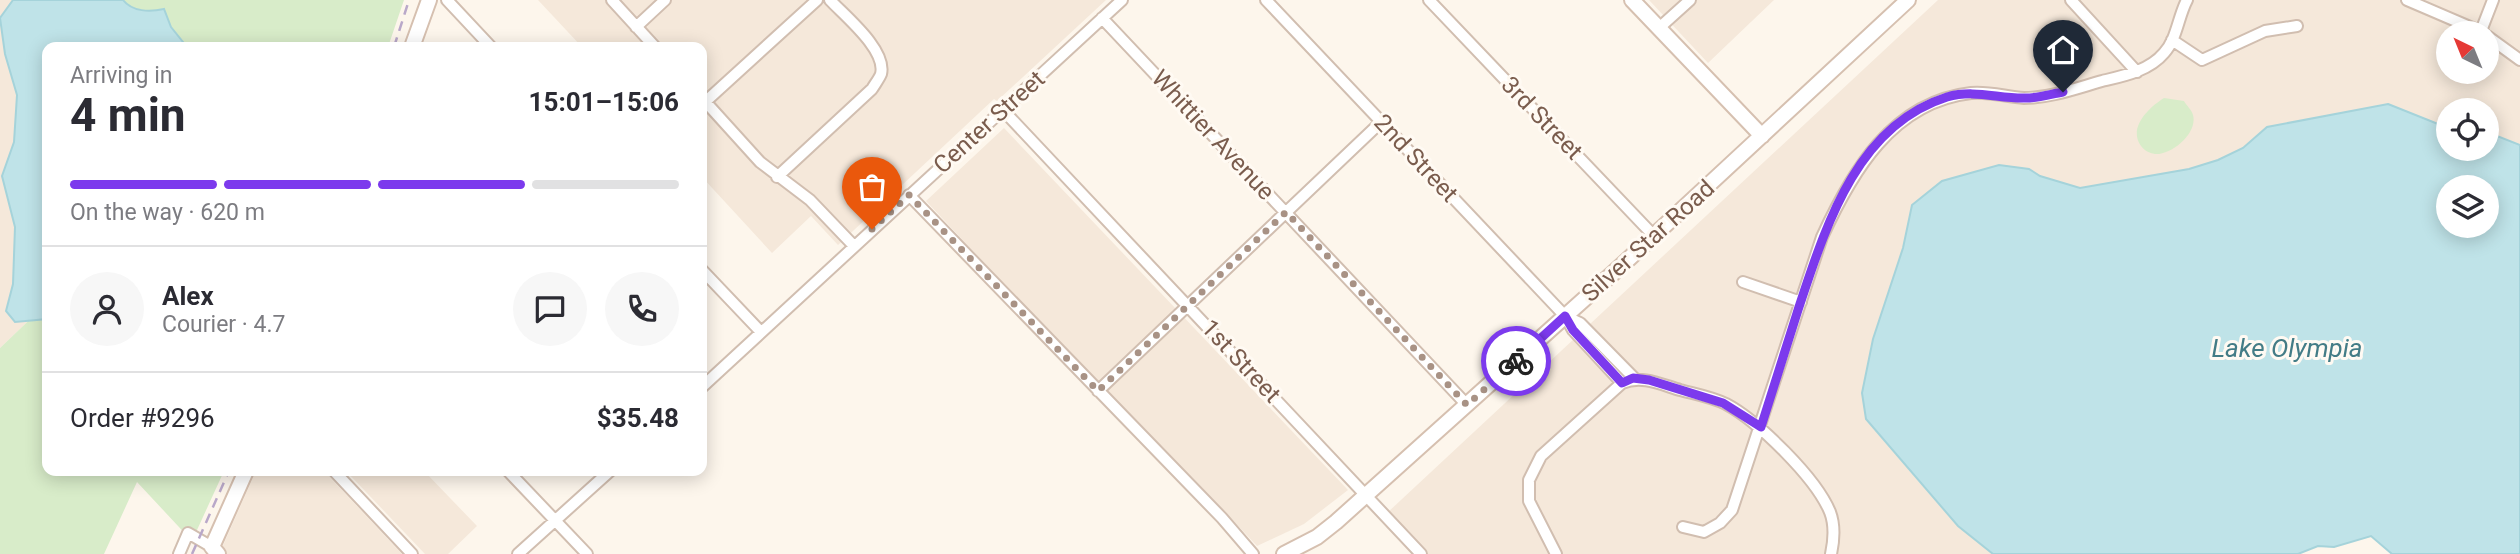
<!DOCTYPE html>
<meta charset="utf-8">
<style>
body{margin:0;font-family:Roboto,sans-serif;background:#f7f7f7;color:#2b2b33;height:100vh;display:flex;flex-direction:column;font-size:26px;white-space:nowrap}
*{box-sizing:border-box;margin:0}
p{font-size:23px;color:#7c7c81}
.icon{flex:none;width:38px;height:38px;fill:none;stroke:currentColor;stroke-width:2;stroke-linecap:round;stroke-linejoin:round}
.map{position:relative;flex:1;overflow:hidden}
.drawer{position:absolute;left:42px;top:42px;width:665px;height:434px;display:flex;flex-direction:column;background:#fff;border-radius:14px;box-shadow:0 4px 18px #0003}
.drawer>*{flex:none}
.needle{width:46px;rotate:317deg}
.buttons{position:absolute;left:2436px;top:21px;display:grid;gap:14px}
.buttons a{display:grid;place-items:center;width:63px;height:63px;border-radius:50%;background:#fff;box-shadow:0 4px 18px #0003;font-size:35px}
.pin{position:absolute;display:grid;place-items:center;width:60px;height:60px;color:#fff;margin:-72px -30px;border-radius:50% 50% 50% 0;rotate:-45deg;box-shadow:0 0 7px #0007}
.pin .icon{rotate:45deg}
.courier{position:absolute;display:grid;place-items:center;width:70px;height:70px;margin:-35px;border:5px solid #7c3aed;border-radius:50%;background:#fff;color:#222;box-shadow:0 2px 9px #0007}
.summary em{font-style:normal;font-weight:700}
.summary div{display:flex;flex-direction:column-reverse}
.summary{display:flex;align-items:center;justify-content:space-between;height:119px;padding:0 28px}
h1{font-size:46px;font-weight:700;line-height:52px}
.bar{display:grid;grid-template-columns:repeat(4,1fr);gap:10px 7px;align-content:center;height:84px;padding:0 28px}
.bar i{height:9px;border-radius:5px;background:#e1e1e2}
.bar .active{background:#7c3aed}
.bar p{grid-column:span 4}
.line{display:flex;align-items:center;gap:18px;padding:0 28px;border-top:2px solid #e1e1e2}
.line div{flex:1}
.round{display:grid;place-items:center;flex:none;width:74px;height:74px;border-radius:37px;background:#f7f7f7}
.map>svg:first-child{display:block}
</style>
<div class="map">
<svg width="2520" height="554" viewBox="0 0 2520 554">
<rect width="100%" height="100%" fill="#fdf6ec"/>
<path fill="#f5e8da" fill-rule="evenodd" d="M0 0H122L47 47V303L0 348Z
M538 0H1106L997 101 994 99 838 245 811 216 772 253 702 177V47H582Z
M1649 0H1774L1708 63Z
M1938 0H2520V159L2487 187H2448V226L2161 554H1425L1387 513ZM2448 33H2487V72H2448ZM2448 110H2487V149H2448Z
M1004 128 1348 490 1304 524 1257 546 1212 498 1208 501 926 201Z
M256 471H324L402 554H225L221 550Z
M346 471H424L477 526 448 554H425Z"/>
<path fill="#d8ecc9" d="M122 0H404L388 47H115Z
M2164 98 2184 101C2186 105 2192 110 2193 115 2198 133 2172 155 2155 154 2149 153 2145 151 2141 146 2128 128 2148 108 2164 98Z
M47 303V471H224L192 541 137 482 104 554H0V348Z"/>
<path fill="#bfe3e8" stroke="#a5d3da" stroke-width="2" fill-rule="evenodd" d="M13 0H123C132 12 150 12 164 9L171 27 187 47H47V319L15 322 6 311 13 284 15 227 2 176 14 142 17 95 5 54 0 18Z
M2388 104 2448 128V149H2487V132L2520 145V554H2392L2371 536 2334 547 2318 546 2298 554H1993L1958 526 1866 419 1862 393 1873 339 1903 248 1912 205 1942 181 1999 165 2029 169 2040 176 2080 188 2189 169 2218 160 2243 148 2267 127ZM2448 187H2487V226H2448Z"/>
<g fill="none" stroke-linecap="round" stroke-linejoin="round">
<defs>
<path id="street" d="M447 0 491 47
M612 0 655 47
M1266 0 1565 316 1573 330 1622 383
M1429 0 1654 236
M2071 0 2137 72
M2407 0 2484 33
M1102 18 1467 405
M636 27 665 0
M1659 28 1690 0
M2481 31 2493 0
M2487 36 2520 60
M2172 40 2202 60 2265 31 2297 26
M702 98 760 162 810 200 854 246
M705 102 817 0
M1002 109 1421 554
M777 177 872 89C875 84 879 79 881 74 887 50 845 16 830 0
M909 195 1222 518 1253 554
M702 270 761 332
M1743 282 1801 302
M1565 316 1580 323 1634 378
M702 387 1122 0
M1098 391 1381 122
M334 471 412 554
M508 471 587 554
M1683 527 1704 532 1720 523 1732 510 1822 237C1852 172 1892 102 1971 93 1988 91 2007 97 2024 98 2050 98 2077 88 2102 81 2123 76 2149 71 2164 53 2177 39 2178 17 2187 0
M179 554 188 533 212 547
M518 554 610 471
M1556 554 1529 501V480L1541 456 1622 383C1642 375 1660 384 1680 390 1695 394 1712 397 1726 404 1758 421 1816 478 1830 512 1835 525 1834 540 1831 554"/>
<path id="secondary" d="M1632 0 1762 136
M412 47 429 0
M218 554 212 547 246 471
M1284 554 1317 537 1336 522 1620 267 1908 0"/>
</defs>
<use href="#street" stroke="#d1beb0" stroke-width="14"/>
<use href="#secondary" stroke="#d6c0b0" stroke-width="18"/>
<use href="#street" stroke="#fff" stroke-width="10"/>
<use href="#secondary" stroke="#fff" stroke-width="14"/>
<path stroke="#b9a8c9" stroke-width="2.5" stroke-dasharray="10 7" stroke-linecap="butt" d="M394 47 409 0
M192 554 229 471"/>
</g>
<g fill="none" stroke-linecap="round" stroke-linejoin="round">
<path stroke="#a89285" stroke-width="7" stroke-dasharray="0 12.6" d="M872 229 909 195 1098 391 1286 212 1467 405 1516 361"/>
<path stroke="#7c3aed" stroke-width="9" d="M1516 361 1565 316 1573 330 1622 383 1633 378 1649 380 1723 403 1761 427C1773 388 1786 349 1798 310 1825 229 1855 126 1947 97 1975 89 1999 99 2026 98 2038 98 2051 94 2063 92"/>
</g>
<g text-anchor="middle" stroke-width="6" stroke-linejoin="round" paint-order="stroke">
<g font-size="24" fill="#7a5c4d" stroke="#fffaf3">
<text transform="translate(1542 118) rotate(46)" y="8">3rd Street</text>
<text transform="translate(989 122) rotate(-42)" y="8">Center Street</text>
<text transform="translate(1213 135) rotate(47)" y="8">Whittier Avenue</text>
<text transform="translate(1416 158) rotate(47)" y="8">2nd Street</text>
<text transform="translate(1648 241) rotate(-42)" y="8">Silver Star Road</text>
<text transform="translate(1241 361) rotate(47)" y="8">1st Street</text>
</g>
<g font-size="26" font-style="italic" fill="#437c86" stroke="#fffaf3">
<text x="2287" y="357">Lake Olympia</text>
</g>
</g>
</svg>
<div class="buttons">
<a><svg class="needle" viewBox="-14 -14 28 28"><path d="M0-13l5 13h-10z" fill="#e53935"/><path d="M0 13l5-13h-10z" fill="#7c7c81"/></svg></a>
<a><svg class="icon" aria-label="locate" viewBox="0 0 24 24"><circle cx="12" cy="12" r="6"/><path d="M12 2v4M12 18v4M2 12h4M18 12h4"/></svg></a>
<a><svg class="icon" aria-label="layers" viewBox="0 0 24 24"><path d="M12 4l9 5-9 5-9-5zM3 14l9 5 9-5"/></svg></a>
</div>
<div class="pin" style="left:872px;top:229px;background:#ea580c"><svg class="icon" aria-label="bag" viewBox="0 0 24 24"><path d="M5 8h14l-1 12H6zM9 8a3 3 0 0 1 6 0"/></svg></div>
<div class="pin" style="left:2063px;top:92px;background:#1f2937"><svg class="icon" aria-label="home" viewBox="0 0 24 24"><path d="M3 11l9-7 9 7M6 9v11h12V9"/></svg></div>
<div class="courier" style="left:1516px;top:361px"><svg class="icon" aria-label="bike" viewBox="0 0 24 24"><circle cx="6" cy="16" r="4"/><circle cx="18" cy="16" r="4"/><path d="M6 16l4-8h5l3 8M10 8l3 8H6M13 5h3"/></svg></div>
<section class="drawer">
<div class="summary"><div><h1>4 min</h1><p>Arriving in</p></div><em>15:01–15:06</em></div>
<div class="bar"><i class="active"></i><i class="active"></i><i class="active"></i><i></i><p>On the way · 620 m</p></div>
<div class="line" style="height:126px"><a class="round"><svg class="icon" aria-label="person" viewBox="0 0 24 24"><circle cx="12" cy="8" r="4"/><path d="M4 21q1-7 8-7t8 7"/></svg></a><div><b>Alex</b><p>Courier · 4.7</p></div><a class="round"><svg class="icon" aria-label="chat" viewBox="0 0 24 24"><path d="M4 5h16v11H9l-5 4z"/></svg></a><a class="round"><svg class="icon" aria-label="phone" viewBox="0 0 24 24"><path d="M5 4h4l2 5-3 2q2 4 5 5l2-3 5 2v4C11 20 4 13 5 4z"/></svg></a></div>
<div class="line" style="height:91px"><div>Order #9296</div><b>$35.48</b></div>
</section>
</div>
